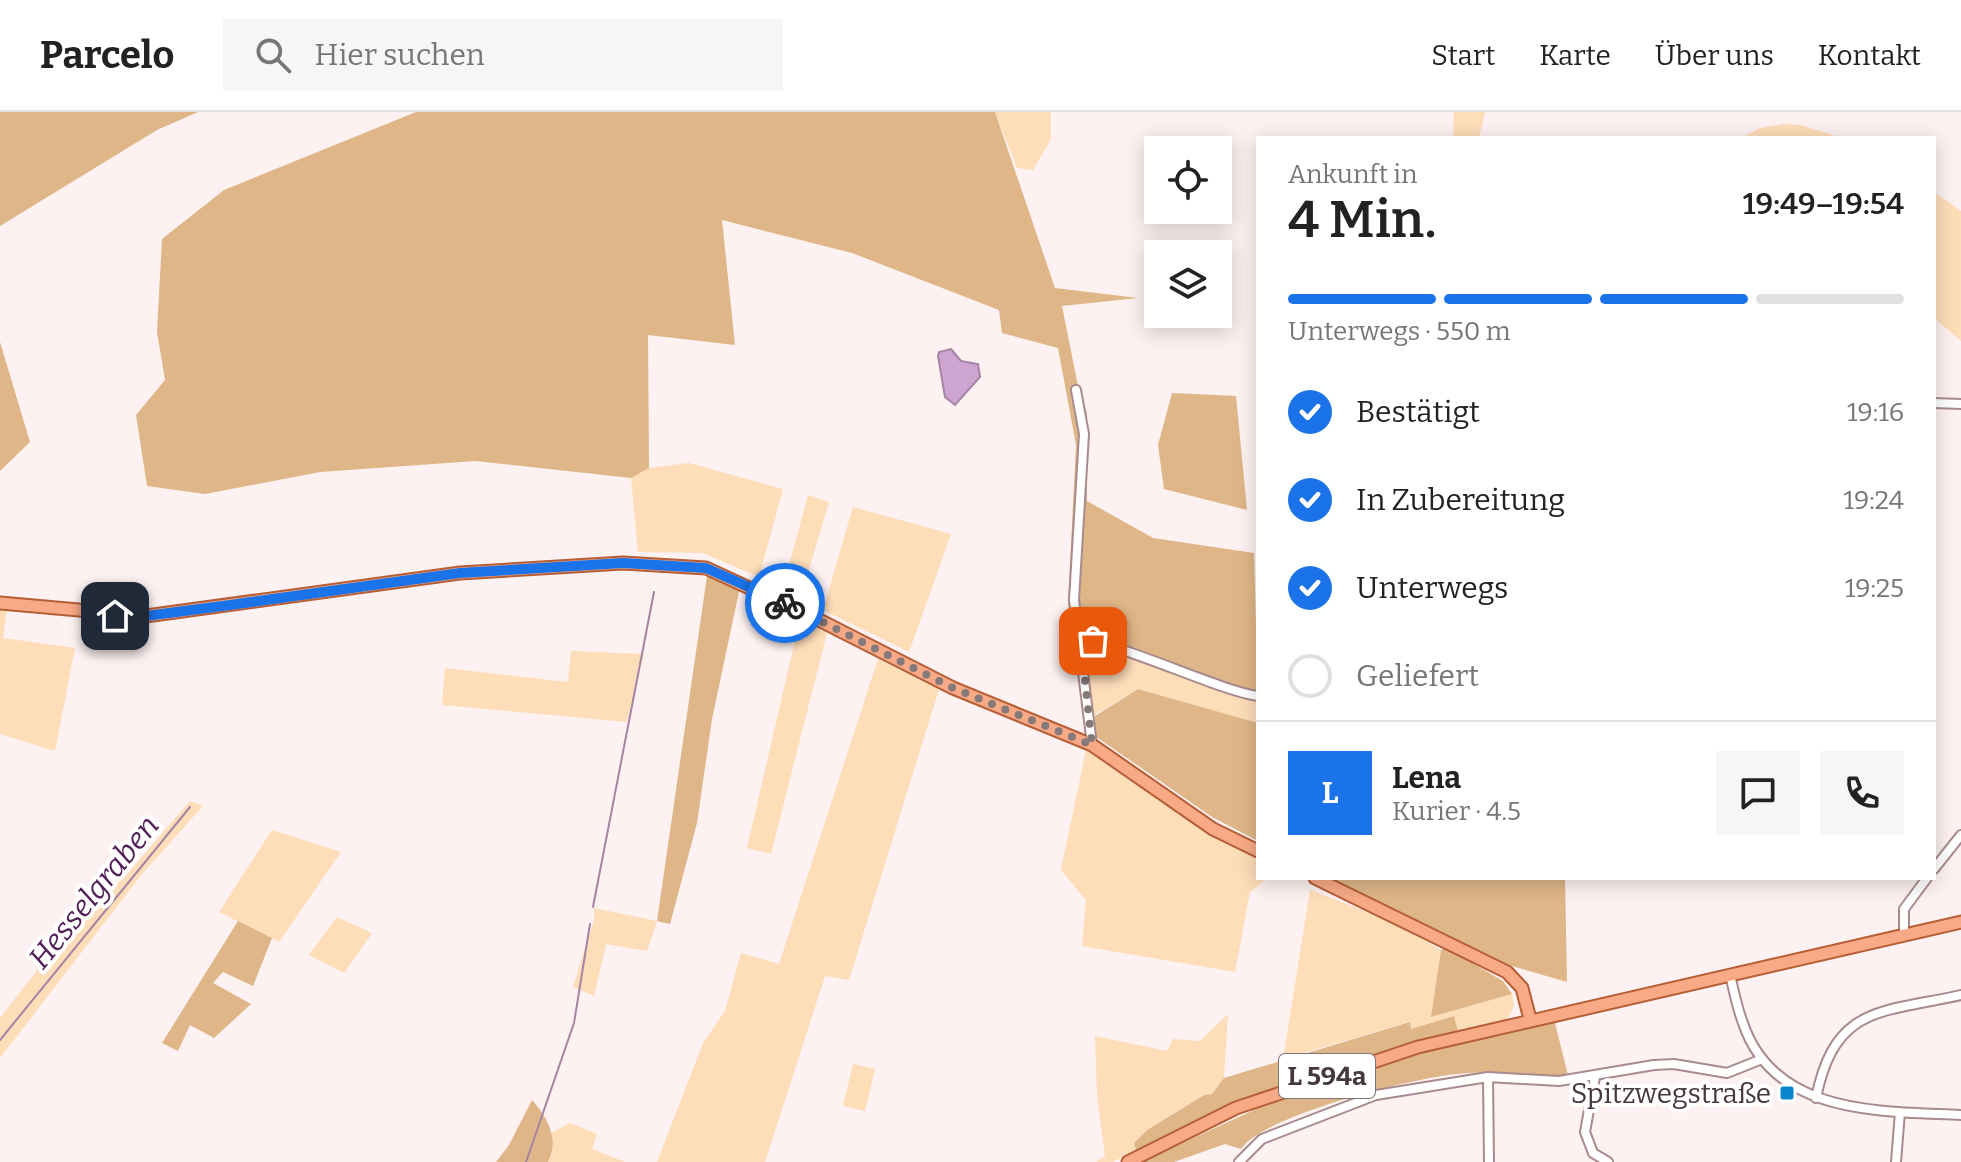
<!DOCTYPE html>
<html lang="de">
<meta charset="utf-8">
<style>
body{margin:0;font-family:Bitter,serif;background:#f6f6f6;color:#222;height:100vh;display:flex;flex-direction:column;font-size:30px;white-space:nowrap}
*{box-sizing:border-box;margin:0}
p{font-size:26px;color:#767676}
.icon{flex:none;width:44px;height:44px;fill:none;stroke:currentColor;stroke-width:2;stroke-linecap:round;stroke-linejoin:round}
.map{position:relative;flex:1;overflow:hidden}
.sheet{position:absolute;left:1256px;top:24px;width:680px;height:744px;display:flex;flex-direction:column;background:#fff;border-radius:0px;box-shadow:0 4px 20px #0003}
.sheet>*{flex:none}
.controls{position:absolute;left:1144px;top:24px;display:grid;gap:16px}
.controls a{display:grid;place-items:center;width:88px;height:88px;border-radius:0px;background:#fff;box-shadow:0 4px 20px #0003;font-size:40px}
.pin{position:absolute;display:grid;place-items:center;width:68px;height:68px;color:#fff;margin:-34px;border-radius:16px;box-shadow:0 4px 12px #0006}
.courier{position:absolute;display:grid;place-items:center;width:80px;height:80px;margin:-40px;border:6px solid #1a73e8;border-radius:50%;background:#fff;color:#222;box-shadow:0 2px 10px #0007}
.headline em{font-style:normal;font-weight:600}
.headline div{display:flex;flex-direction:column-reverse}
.headline{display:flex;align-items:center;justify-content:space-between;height:136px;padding:0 32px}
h1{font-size:52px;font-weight:600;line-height:60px}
.bar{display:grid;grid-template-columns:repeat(4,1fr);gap:12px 8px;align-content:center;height:96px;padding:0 32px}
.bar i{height:10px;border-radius:6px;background:#e0e0e0}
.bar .on{background:#1a73e8}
.bar p{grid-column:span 4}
.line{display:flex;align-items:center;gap:20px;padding:0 32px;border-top:2px solid #e0e0e0}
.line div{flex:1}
.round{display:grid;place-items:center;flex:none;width:84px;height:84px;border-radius:0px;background:#f6f6f6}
ol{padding:0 32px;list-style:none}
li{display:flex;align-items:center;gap:24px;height:88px}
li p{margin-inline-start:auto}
li .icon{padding:8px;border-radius:50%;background:#1a73e8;color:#fff;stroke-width:4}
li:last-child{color:#767676}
li i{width:44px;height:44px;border:4px solid #e0e0e0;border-radius:50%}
header{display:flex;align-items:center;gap:48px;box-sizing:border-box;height:112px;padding:0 40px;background:#fff;border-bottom:2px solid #e0e0e0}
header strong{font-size:38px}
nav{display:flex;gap:44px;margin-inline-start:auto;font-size:28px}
.search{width:560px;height:72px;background:#f6f6f6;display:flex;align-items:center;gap:20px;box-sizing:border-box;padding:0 28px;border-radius:0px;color:#767676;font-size:30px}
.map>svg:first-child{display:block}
</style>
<header>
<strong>Parcelo</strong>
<div class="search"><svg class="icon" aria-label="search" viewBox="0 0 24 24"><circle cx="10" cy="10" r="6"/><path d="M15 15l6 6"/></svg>Hier suchen</div>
<nav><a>Start</a><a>Karte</a><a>Über uns</a><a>Kontakt</a></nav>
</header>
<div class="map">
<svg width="1961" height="1050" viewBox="0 0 1961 1050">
<rect width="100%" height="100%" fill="#fdf1f1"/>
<path fill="#feddb9" d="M995 0H1051V27L1033 58 1017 56Z
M1454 0H1485L1479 26H1453Z
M1784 12 1801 13 1842 26H1741L1760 16Z
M1934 80 1961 99V229L1934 206Z
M689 351 783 377 759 465 703 441 638 440 631 366 649 356Z
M808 383 829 390 801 484 783 476Z
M853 395 951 422 909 540 823 498Z
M0 497 7 498 3 526 75 536 55 639 0 622Z
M800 507 827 521 771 742 747 736Z
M1088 521 1233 575 1258 580V611L1138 577 1086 608 1075 532Z
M571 539 644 542 627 610 442 593 445 556 568 570Z
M878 547 939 577 849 868 825 864 765 1050H657L703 931 725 899 741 841 779 852Z
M1086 638 1179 702 1258 746V766H1268L1250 780 1235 860 1082 834 1086 788 1061 758Z
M190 689 203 694 142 762 0 946V906L56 834 128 761Z
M272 718 341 740 279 830 219 800Z
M1310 778 1391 809 1441 838 1432 905 1512 882 1514 894 1508 907 1458 919 1454 904 1411 917 1409 910 1283 947Z
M594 796 657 809 647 839 606 832 594 884 573 875 594 808Z
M337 805 372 821 344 861 309 843Z
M1228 902 1224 966 1212 982 1203 983 1147 1018 1134 1031 1136 1038 1113 1050H1096L1105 1044 1097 983 1095 924 1167 939 1173 927 1200 929Z
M853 952 875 957 865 999 843 994Z
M570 1011 597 1022 592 1037 625 1050H548L552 1042 551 1021Z"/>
<path fill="#dfb687" d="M0 0H198L157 18 0 114Z
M416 0H995L1055 176 1138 186 1062 194 1081 289 1087 301V389L1153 426 1254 441 1258 580 1233 575 1088 521 1075 532 1068 492 1076 333 1058 236 1002 221 999 198 852 141 722 108 735 233 648 223 649 356 631 366 475 349 320 360 205 382 147 374 136 303 165 268 157 220 162 127 224 78Z
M0 230 30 330 0 359Z
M1172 281 1236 284 1247 398 1164 377 1158 333Z
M707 464 740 475 712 607 697 711 670 812 657 809Z
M1138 577 1258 611V729L1212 705 1095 624V604Z
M1329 766H1565L1567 870 1512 854Z
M238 809 272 826 253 874 223 860 213 871 251 892 214 926 190 913 178 939 162 931Z
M1446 836 1503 869 1512 882 1431 905 1441 838Z
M1454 904 1458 919C1347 948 1239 986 1136 1038L1134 1031 1147 1018 1204 983 1212 982 1224 966 1410 910 1411 917Z
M1554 907 1568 963C1531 965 1493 958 1457 962 1413 966 1264 1003 1241 1037L1225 1032 1174 1050H1141L1289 982 1419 940Z
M532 988C547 1004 560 1028 548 1050H496L509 1033Z"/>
<path fill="#cea4d1" stroke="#a584a3" stroke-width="2" d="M951 237 961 249 978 252 980 265 955 293 945 285 938 244 939 240Z"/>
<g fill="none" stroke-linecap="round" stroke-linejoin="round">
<path stroke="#a584a3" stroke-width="2" d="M593 795 654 480
M0 928 190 695
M526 1050 574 911 590 812"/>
<defs>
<path id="minor" d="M1076 278 1084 322 1074 488 1092 633
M1934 291 1961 292
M1081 531C1105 523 1218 579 1258 584
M1934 757 1961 723
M1904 822V797L1927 766
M1730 863C1734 879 1737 896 1743 911 1774 1004 1882 999 1961 1003
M1488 965 1489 1050
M1595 965 1585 1020 1593 1041 1608 1050
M1816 986C1835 893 1881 901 1961 883
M1239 1050 1262 1027 1376 983 1488 965 1559 969 1654 953 1674 952 1727 961 1762 947
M1896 1050 1900 1000"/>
<path id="major" d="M0 491 146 504 460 461 623 451 706 456 821 509 953 576 1092 633 1213 717 1258 739
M1315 766 1507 860 1522 876 1530 907
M1128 1050 1236 996 1418 935 1961 810"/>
</defs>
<use href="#minor" stroke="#a88b8c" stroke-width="12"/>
<use href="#major" stroke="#b65e36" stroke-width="15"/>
<use href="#minor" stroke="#fff" stroke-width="8"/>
<use href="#major" stroke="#f8aa86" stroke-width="11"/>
</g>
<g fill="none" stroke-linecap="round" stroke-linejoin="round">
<path stroke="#857979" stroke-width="8" stroke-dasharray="0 14.4" d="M785 491 953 576 1092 633 1081 531 1093 529"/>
<path stroke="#1a73e8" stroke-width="10" d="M115 504H146L230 493 460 461 623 451 706 456 785 491"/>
</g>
<rect fill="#0b86ce" stroke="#fff" stroke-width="3" x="1779" y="973" width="16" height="16" rx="4"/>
<g text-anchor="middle" stroke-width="8" stroke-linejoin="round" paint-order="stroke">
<rect fill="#fff" stroke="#7d7474" stroke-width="2" x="1279" y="942" width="96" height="44" rx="6"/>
<g font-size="26" font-weight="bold" fill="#453939">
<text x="1327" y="973">L 594a</text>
</g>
<g font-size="28" fill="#453939" stroke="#fff" text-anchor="end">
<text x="1771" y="991">Spitzwegstraße</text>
</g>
<g font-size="30" font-style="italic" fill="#522058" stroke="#fff">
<text transform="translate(94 780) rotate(-51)" y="10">Hesselgraben</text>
</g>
</g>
</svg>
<div class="controls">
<a><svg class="icon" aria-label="locate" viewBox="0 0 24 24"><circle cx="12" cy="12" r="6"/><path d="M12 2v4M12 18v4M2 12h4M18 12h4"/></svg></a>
<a><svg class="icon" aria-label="layers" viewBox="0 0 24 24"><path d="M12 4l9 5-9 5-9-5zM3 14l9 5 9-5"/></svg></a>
</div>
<div class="pin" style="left:1093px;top:529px;background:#ea580c"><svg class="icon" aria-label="bag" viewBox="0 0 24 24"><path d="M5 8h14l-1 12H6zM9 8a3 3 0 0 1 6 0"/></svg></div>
<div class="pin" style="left:115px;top:504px;background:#1f2937"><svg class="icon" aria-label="home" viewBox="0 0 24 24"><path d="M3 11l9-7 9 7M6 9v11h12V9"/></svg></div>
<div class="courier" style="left:785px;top:491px"><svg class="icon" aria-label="bike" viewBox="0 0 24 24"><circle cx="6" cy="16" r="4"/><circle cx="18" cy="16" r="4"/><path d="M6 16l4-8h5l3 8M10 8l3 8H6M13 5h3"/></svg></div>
<section class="sheet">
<div class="headline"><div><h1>4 Min.</h1><p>Ankunft in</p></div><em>19:49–19:54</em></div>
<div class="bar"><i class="on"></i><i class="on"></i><i class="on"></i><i></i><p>Unterwegs · 550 m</p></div>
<ol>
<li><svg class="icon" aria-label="check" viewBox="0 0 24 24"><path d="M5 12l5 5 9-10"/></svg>Bestätigt<p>19:16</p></li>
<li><svg class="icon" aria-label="check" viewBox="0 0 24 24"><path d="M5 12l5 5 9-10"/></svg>In Zubereitung<p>19:24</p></li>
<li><svg class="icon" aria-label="check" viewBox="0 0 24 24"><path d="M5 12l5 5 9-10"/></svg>Unterwegs<p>19:25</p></li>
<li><i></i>Geliefert</li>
</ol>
<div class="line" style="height:144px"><b class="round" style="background:#1a73e8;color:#fff">L</b><div><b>Lena</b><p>Kurier · 4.5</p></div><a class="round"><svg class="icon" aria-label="chat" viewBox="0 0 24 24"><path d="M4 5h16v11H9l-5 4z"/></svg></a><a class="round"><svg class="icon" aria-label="phone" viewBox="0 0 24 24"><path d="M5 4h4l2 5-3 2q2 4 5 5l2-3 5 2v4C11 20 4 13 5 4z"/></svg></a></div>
</section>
</div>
